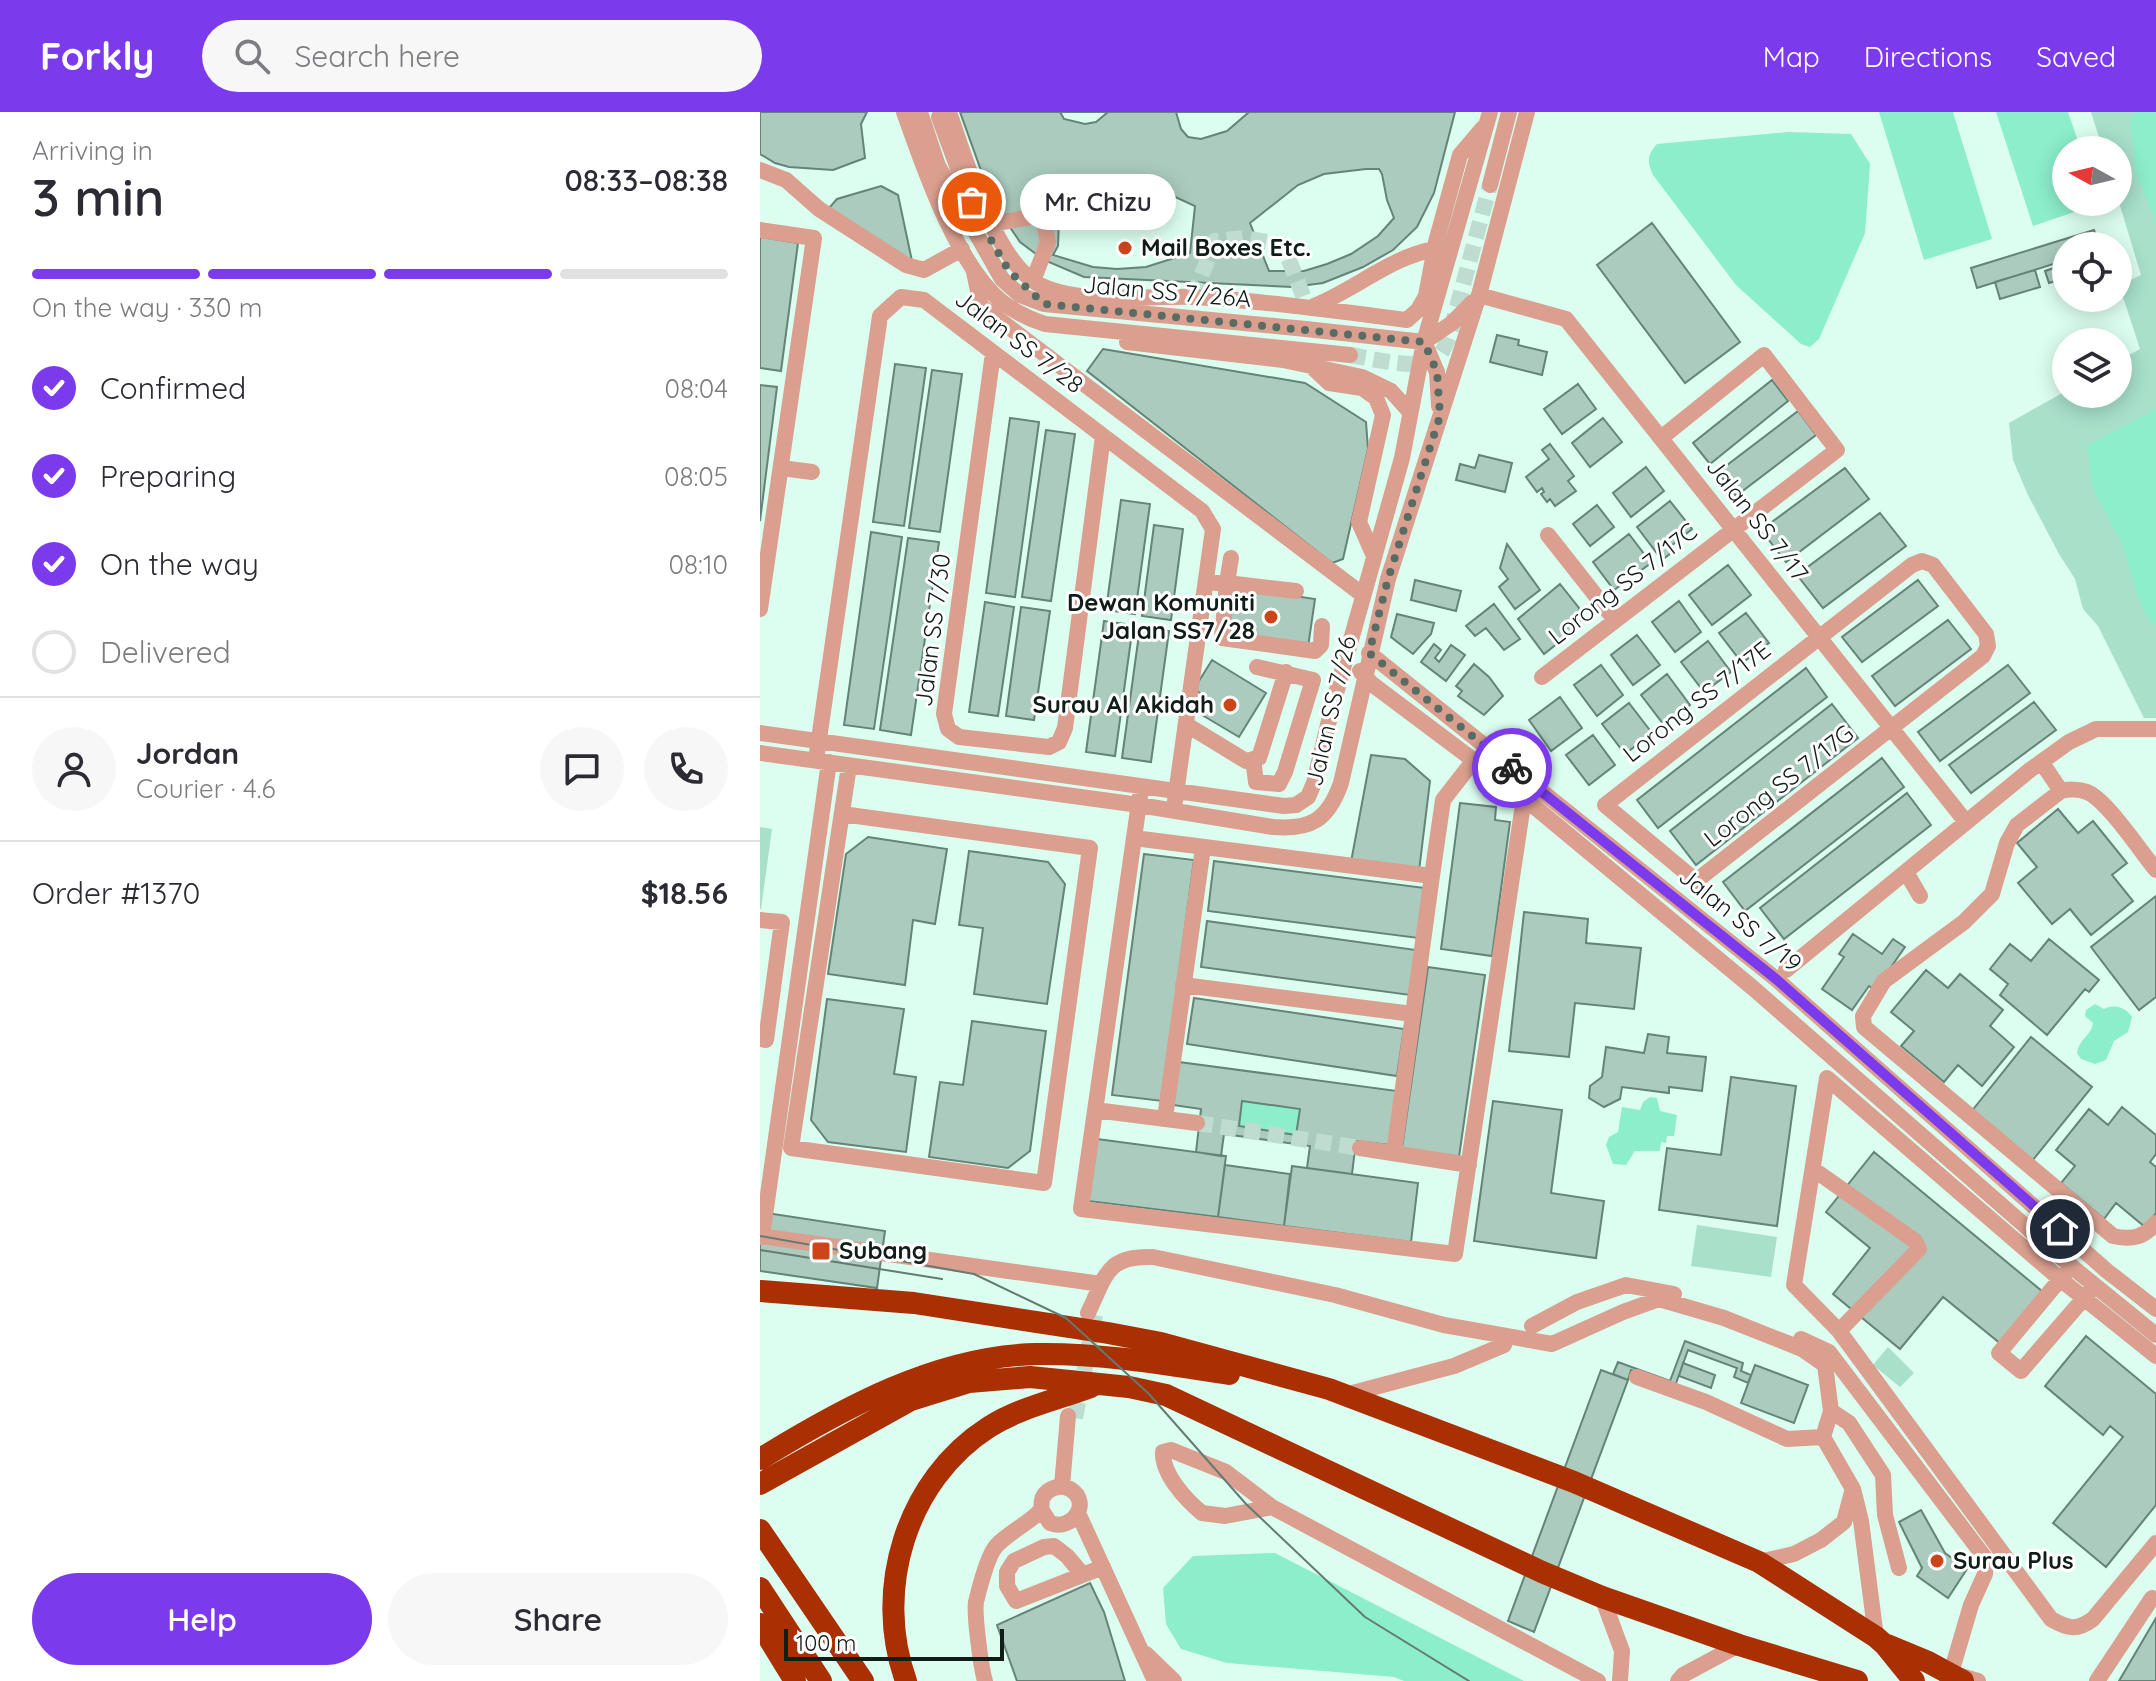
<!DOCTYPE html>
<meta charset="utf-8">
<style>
body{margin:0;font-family:Quicksand,sans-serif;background:#f7f7f7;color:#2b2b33;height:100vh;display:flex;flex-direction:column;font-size:30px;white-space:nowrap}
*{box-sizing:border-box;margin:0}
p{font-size:26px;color:#7c7c81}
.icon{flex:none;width:44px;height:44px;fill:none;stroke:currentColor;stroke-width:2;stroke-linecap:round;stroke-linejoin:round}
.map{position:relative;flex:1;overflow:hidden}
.panel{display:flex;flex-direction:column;background:#fff;width:760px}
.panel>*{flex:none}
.needle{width:52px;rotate:278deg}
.fabs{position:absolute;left:1292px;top:24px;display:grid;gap:16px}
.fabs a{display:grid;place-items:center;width:80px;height:80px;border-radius:50%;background:#fff;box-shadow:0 4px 20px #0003;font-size:40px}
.scale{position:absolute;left:24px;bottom:20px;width:220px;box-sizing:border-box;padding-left:8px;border:4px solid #111d18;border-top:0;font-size:22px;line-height:28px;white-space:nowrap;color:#111d18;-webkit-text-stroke:6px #fff;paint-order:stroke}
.pin{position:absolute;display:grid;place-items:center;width:68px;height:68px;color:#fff;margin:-34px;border:4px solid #fff;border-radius:50%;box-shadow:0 2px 8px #0007}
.courier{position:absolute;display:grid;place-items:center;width:80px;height:80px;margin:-40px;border:6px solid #7c3aed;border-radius:50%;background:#fff;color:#222;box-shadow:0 2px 10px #0007}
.bubble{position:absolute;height:56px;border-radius:28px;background:#fff;box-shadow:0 4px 20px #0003;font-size:26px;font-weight:600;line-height:56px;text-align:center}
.summary em{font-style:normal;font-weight:600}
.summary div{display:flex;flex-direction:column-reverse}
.summary{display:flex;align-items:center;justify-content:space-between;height:136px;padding:0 32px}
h1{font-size:52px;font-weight:600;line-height:60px}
.bar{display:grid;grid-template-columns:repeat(4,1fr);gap:12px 8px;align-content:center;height:96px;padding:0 32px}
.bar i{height:10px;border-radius:6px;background:#e1e1e2}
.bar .selected{background:#7c3aed}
.bar p{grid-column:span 4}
.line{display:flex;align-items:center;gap:20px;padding:0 32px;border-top:2px solid #e1e1e2}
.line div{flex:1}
.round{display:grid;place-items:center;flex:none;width:84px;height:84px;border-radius:42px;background:#f7f7f7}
ol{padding:0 32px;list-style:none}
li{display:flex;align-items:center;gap:24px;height:88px}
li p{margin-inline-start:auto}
li .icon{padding:8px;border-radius:50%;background:#7c3aed;color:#fff;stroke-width:4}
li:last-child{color:#7c7c81}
li i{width:44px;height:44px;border:4px solid #e1e1e2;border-radius:50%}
.button{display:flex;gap:16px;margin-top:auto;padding:16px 32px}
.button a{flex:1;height:92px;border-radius:48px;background:#7c3aed;color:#fff;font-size:32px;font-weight:600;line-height:92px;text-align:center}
.button a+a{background:#f7f7f7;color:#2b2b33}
header{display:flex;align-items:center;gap:48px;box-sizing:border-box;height:112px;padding:0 40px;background:#7c3aed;color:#fff}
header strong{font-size:38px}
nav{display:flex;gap:44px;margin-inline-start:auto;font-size:28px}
.search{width:560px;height:72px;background:#f7f7f7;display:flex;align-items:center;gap:20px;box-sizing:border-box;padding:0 28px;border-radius:44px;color:#7c7c81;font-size:30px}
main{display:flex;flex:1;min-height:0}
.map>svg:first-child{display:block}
</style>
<header>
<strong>Forkly</strong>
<div class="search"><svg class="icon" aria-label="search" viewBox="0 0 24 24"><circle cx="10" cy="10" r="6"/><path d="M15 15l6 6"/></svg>Search here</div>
<nav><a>Map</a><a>Directions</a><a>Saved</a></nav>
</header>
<main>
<section class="panel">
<div class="summary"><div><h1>3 min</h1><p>Arriving in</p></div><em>08:33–08:38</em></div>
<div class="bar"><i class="selected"></i><i class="selected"></i><i class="selected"></i><i></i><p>On the way · 330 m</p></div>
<ol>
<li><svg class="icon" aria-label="check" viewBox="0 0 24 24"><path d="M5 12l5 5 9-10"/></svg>Confirmed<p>08:04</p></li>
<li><svg class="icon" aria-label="check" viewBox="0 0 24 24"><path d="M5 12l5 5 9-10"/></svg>Preparing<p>08:05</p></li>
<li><svg class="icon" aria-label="check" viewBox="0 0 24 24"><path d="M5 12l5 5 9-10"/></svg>On the way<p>08:10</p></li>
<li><i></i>Delivered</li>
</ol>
<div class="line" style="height:144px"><a class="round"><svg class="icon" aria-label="person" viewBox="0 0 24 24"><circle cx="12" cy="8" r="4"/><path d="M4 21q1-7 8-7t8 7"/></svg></a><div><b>Jordan</b><p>Courier · 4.6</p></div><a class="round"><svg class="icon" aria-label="chat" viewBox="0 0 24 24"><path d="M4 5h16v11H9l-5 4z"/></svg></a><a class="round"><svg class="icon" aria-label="phone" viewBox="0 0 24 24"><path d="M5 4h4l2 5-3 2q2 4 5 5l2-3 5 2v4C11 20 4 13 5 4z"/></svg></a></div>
<div class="line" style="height:104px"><div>Order #1370</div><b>$18.56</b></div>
<div class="button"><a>Help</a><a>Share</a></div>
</section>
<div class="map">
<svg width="1396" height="1569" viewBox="0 0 1396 1569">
<rect width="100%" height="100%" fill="#dcfef0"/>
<path fill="#a8e0ca" d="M1331 0H1396V606H1384L1338 514 1323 497 1315 467 1299 442 1268 383 1253 348 1249 311 1306 279V282H1358V249L1380 237 1359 173 1381 163 1358 87V38H1343Z
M0 715 12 717 1 797H0Z
M937 1113 1017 1125 1011 1165 931 1154Z
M1128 1235 1154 1261 1140 1275 1113 1253Z"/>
<path fill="#8ceecb" d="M1119 0H1193L1232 127 1164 148Z
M1236 0H1308L1321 38H1306V90H1338V92L1273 114Z
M1377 0H1396V109L1376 61 1370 7Z
M1028 20 1091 22 1110 52 1105 121 1059 227 1050 235 1041 232 976 173 893 63C887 50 887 43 897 32Z
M1396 297V512L1392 513 1379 488 1361 429 1333 377 1327 334Z
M1335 892 1344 897C1355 892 1365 895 1372 905L1368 920 1354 929 1346 948 1335 952 1321 947 1317 941C1319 927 1331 924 1333 911L1325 904 1326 898Z
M890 985 897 986 900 999 917 1003 914 1024H907L906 1031 901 1030 900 1039H875L866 1053 853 1052 846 1033 849 1025 858 1020 862 995 880 998 883 990Z
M482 989 540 997 536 1023 479 1014Z
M515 1441 764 1569H644L634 1565 467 1551 421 1537 406 1512 403 1476 433 1444Z"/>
<path fill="#aacbbe" stroke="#658377" stroke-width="2" fill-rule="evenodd" d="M0 0H107L101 12 105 46 73 58 29 55 15 51 0 42Z
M200 0H695L674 81 657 115 633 138 603 155 563 171 533 175 324 165 284 148 260 130 232 89Z
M300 0H348L336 10 325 12 304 7Z
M416 0H489L467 19 441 27 428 25 421 17Z
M606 57H619L622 62 627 88 634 106 618 124 591 142 567 152 544 159H509L490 111 538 73 564 62Z
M121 74 138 83 152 149 69 96 77 87Z
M355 77 411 83 435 94 430 141 386 155 357 157 333 155 293 143 298 134 299 108 291 92 326 80Z
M892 111 980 230 925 271 837 153Z
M1334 118 1339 134H1306V148L1217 176 1211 156Z
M0 125 38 131 21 259 0 256Z
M1306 152V166L1289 171 1285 159Z
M1275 158 1280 175 1240 187 1235 170Z
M737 223 759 228 758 233 787 240 782 263 730 250Z
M343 237 545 271 606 310 608 337 583 447 572 451 327 259Z
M135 252 166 256 144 414 113 410Z
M172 258 202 262 180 420 149 416Z
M1012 268 1028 289 950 352 933 331Z
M818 272 836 297 802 322 784 297Z
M0 273 17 275 0 409Z
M1038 299 1056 323 976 384 958 360Z
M250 306 279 310 255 485 226 481Z
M843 306 862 330 830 355 812 331Z
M286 318 315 322 291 489 262 485Z
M790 332 814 364 808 369 816 379 795 394 790 387 787 390 781 382 784 380 782 376 777 380 766 365 789 347 782 338Z
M719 343 752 351 745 380 696 368 700 352 715 356Z
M886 355 904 379 871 405 853 381Z
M1085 356 1109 387 1026 450 1001 418Z
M361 388 390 392 375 502 346 498Z
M910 389 932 417 911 434 915 438 902 448 877 415Z
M837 393 854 415 830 434 813 412Z
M1120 401 1146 434 1063 496 1037 463Z
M394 413 423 417 411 508 382 504Z
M111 420 142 425 114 617 84 613Z
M869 422 891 451 854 478 833 450Z
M148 426 179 430 151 623 120 618Z
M747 432 780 478 755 497 739 475 748 467 740 456Z
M968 453 991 483 952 513 929 483Z
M655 468 701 479 696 499 651 488Z
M1158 468 1178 494 1102 550 1082 525Z
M800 472 819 496 821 508 818 515 784 542 758 507Z
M474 475 555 487 548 535 466 522Z
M919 489 941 520 915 540 892 510Z
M225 490 254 495 238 604 209 600Z
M734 492 760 527 744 538 726 516 715 524 706 514Z
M261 495 290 499 274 608 246 604Z
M986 501 1009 531 982 551 959 521Z
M637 502 674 511 671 522 653 542 631 525Z
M1188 508 1211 537 1135 594 1112 564Z
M344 509 373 513 355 644 326 640Z
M380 515 409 519 391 650 362 646Z
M877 523 900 553 873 573 851 543Z
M948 529 971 560 944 580 921 550Z
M674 532 681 538 675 546 679 550 691 533 705 543 686 569 661 550Z
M452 548 506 581 479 625 437 600 446 585 434 577Z
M714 552 729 565 743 584 724 603 698 584 702 579 696 574Z
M841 553 863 583 837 604 814 573Z
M1248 553 1270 581 1180 649 1158 620Z
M1046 556 1067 585 898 716 877 688Z
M907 562 930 593 904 613 881 583Z
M800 585 822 616 791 639 769 608Z
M1274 590 1296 618 1211 681 1189 653Z
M869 591 892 621 865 642 842 612Z
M1072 592 1098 626 936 753 910 719Z
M833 623 855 653 829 673 806 643Z
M611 643 645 647 670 669 659 759 591 750Z
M1122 646 1144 675 985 799 963 770Z
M1147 681 1171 713 1024 827 1000 796Z
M700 691 736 695 735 708 750 710 732 844 681 837Z
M1298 697 1318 721 1333 709 1367 751 1352 763 1373 789 1331 823 1310 797 1292 812 1258 771 1277 755 1257 731Z
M108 725 187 737 175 812 153 808 145 873 68 862 86 742Z
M209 739 288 750 305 772 287 892 214 882 223 816 199 813Z
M384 742 434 748 402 989 352 983Z
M454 749 665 776 658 826 448 799Z
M1396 784V885L1379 898 1331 835Z
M764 800 828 807 826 831 881 836 874 897 815 891 809 945 749 939Z
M447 809 656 838 650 883 441 855Z
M1093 822 1122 842 1133 827 1145 835 1115 878 1109 874 1092 898 1062 877 1084 845 1079 842Z
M1289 827 1339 868 1329 880 1325 877 1287 923 1240 883 1248 872 1230 857 1250 832 1271 849Z
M668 855 725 863 699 1045 642 1036Z
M1166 858 1188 876 1200 862 1243 898 1230 914 1254 935 1222 974 1198 953 1184 970 1141 934 1154 919 1131 900Z
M434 886 644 917 637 964 427 932Z
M67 887 144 897 134 962 156 965 146 1040 68 1030 51 1008Z
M212 909 286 919 270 1039 248 1056 169 1045 180 970 203 973Z
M888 922 909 925 907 941 946 945 942 979 909 975V981L862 975 860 987 844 995 829 986 830 974 842 965 846 935 884 941Z
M1271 925 1332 975 1272 1049 1211 1000Z
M419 950 637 979 630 1033 596 1029 592 1062 547 1056 550 1034 464 1022 461 1044 436 1040 441 997 413 993ZM482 989 540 997 536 1023 479 1014Z
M971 965 1036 974 1017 1114 899 1098 907 1036 961 1043Z
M733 989 802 998 791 1081 844 1089 836 1146 714 1129Z
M1362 995 1396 1023V1042L1390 1050 1396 1055V1101L1385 1115 1356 1091 1344 1107 1301 1071 1315 1054 1296 1038 1329 997 1348 1013Z
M337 1027 466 1044 458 1105 328 1089Z
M1114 1040 1283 1180 1241 1232 1183 1185 1140 1237 1073 1182 1110 1136 1066 1100Z
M465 1053 530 1062 524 1114 458 1105Z
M532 1054 658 1071 651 1130 524 1114Z
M0 1100 125 1119 117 1176 0 1159Z
M1326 1224 1396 1282V1393L1346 1455 1293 1411 1363 1325 1350 1314 1343 1323 1285 1274Z
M925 1229 983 1251 981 1259 991 1263 988 1271 974 1265 977 1256 928 1238 915 1274 871 1258 868 1268 853 1262 858 1250 910 1269Z
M923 1251 955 1263 951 1276 919 1264Z
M995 1253 1048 1273 1034 1311 981 1291Z
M841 1258 868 1268 774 1520 748 1509Z
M1161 1398 1185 1441 1207 1457 1188 1486 1157 1464 1162 1456 1139 1410Z
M330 1471 344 1500 365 1569H257L237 1513Z
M1396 1506V1569H1359Z"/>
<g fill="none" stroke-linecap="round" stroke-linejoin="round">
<path stroke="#bedcd0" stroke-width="16" stroke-dasharray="16 8" stroke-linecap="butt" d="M433 185 455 129 485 126 523 133 548 196
M590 243C609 246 659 259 675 247 682 243 686 232 689 225L730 73
M437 1011 600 1036
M315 1306 335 1203"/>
<path stroke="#da9f8f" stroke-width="16" d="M144 0C163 54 197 154 242 190 255 200 270 207 285 212L590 243
M160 0 178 54 242 167 260 183 284 192 546 217 664 230 692 211 713 190
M189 0C205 46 232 139 272 168 308 195 390 183 434 185 505 189 576 199 647 208L658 198 666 184 676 130 700 43 723 16
M179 5 200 62
M0 58 26 68 59 97 146 153 164 158 202 137
M730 73 749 0
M232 112 282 103 288 130 273 169
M0 118 54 126 0 497
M214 160 221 194 603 483
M719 183 806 207 1206 710
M554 194C594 178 633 144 675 137
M367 230 523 248 602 265 631 279 650 300
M664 230 677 260 679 294
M233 241 184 602 188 617 199 625 289 635 299 630 305 616 343 324
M550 253 569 271 602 276 616 286 623 303 599 410 614 444
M21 356 52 360
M788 423 855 508
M1162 449 1173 453 1226 522 1228 534 1223 544 936 769 845 693 1152 453Z
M456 471H467L471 446
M536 479 467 471 462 526 555 539 561 533 562 514
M609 541 1016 867 1347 1159 1396 1197
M600 559 612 572 764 686 993 876 1311 1154 1396 1223
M782 565 1077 338 1004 243 901 326
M427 613 486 649 499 646 526 560
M0 621 524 694 536 693 548 685 554 671 573 592 642 346 664 230 730 0
M0 641 379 693 513 715C551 718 568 708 581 671L628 467 719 183 767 0
M57 641 120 204 141 185 164 188 442 399 453 417 415 689
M493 647 496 670 519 672 525 660 553 568 497 555
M1282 651 1301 679
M82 702 330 736 284 1071 31 1036 89 654
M374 726 380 684
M1396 758C1381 740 1347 688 1327 680 1319 677 1308 677 1301 679L1257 713 1247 731 1232 782 1204 810 1124 869 1103 904 1104 915 1353 1124C1372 1128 1383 1126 1396 1111
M1146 760 1160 784
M672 764 683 688 714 648
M0 808 22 810 6 928 0 927
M1026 858 1270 658 1309 630 1336 617H1396
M423 873 653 902
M335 998 437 1011
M405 1006 443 736
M600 1036 709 1053
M634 1041 672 764 374 726 321 1097 695 1142 764 686 773 672
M1053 1057 1155 1129 1159 1137 1079 1219
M0 1124 341 1172
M2 1125 69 650
M1307 1159 1239 1241 1261 1259 1332 1177
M328 1201C346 1164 346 1143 393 1145L575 1183 684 1213 792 1232 863 1200 899 1187 964 1206 1042 1237 1065 1253 1071 1299 1063 1325 1093 1377 1101 1409 1116 1525
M772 1214 817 1190 866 1173 914 1182
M1041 1227 1069 1240 1226 1447 1225 1462 1211 1493 1191 1561 1218 1569
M1396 1244 1300 1167 1067 966 1034 1173 1079 1219 1291 1507C1308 1517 1317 1519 1333 1507L1396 1431
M877 1265 946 1290 1027 1327 1063 1325
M585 1283 694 1254 744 1233
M1071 1299 1089 1311 1123 1363 1125 1403 1139 1456
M302 1374 308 1304
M512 1395 465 1404 442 1401C426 1388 402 1362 403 1340L411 1338 466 1360 512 1395 838 1569
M318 1401 395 1569
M999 1450 1034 1442 1061 1428 1084 1410 1092 1380
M323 1463 307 1444 294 1434 284 1435 254 1449 247 1460V1474L256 1489 343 1455
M842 1485 862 1539 860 1569
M386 1542 414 1569
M225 1569C221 1556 214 1502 216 1490 219 1477 227 1447 234 1437 242 1424 275 1408 281 1397 282 1393 281 1388 283 1385 288 1376 300 1372 310 1377 332 1390 313 1420 290 1411L281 1397
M918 1569 923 1563 979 1533
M1337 1569 1392 1486"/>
<path stroke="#aa2f02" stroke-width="22" d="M0 1179 154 1191 348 1221 401 1231 569 1277 814 1370 999 1450 1116 1525 1125 1533 1154 1569
M0 1347C83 1296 177 1244 276 1242 341 1241 405 1252 469 1262
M0 1372 151 1288 209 1270 270 1265 369 1275 406 1283 782 1460 842 1485 979 1533 1097 1569
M0 1418 103 1569
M0 1476 61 1569
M0 1512 35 1569
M1127 1533 1168 1550 1203 1569
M146 1569C113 1478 146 1368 229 1315 261 1295 296 1288 331 1275"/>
<path stroke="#657a72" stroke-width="2" d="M0 1124 214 1162 306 1206 389 1282 486 1392 605 1505 709 1569
M0 1138 182 1167"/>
</g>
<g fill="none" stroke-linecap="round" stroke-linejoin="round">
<path stroke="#586c64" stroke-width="8" stroke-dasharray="0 14.4" d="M212 90 224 116 249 159 284 192 664 230 677 260 680 304 628 467 609 541 752 656"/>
<path stroke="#7c3aed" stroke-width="10" d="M752 656 1016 867 1300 1117"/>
</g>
<g fill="#cd441b" stroke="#fff" stroke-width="3">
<circle cx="365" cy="136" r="8"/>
<circle cx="511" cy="505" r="8"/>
<circle cx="470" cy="593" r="8"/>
<rect x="51" y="1129" width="20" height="20" rx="4"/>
<circle cx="1177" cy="1449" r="8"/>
</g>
<g text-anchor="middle" stroke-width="6" stroke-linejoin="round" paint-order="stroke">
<g font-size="24" font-weight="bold" fill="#111d18" stroke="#fff" text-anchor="start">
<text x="381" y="144">Mail Boxes Etc.</text>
<text x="495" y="499" text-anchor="end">Dewan Komuniti<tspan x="495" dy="28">Jalan SS7/28</tspan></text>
<text x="454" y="601" text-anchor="end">Surau Al Akidah</text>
<text x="79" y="1147">Subang</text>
<text x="1193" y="1457">Surau Plus</text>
</g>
<g font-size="24" fill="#111d18" stroke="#fff">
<text transform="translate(407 180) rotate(5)" y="8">Jalan SS 7/26A</text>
<text transform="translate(259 230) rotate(37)" y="8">Jalan SS 7/28</text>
<text transform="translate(997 408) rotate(52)" y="8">Jalan SS 7/17</text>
<text transform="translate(863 472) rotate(-38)" y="8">Lorong SS 7/17C</text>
<text transform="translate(173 518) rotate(-83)" y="8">Jalan SS 7/30</text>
<text transform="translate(937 590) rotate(-38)" y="8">Lorong SS 7/17E</text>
<text transform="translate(571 599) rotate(-77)" y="8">Jalan SS 7/26</text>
<text transform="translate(1019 674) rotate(-38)" y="8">Lorong SS 7/17G</text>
<text transform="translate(980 808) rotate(39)" y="8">Jalan SS 7/19</text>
</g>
</g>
</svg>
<div class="fabs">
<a><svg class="needle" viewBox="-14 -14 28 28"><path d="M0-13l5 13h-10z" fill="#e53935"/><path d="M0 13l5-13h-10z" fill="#7c7c81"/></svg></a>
<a><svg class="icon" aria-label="locate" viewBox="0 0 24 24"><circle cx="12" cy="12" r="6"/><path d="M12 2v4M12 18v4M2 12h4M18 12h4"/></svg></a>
<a><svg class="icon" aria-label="layers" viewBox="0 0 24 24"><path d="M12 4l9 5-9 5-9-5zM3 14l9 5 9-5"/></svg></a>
</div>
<div class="scale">100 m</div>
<div class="pin" style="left:212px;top:90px;background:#ea580c"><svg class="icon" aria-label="bag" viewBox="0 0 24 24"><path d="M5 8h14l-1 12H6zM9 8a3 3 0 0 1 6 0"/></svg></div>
<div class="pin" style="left:1300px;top:1117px;background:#1f2937"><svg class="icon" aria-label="home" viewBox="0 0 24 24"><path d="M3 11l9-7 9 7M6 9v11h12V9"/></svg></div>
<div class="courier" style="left:752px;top:656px"><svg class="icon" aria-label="bike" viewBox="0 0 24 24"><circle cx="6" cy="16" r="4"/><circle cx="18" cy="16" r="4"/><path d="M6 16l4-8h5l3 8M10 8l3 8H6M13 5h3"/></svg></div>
<div class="bubble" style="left:260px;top:62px;width:156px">Mr. Chizu</div>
</div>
</main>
